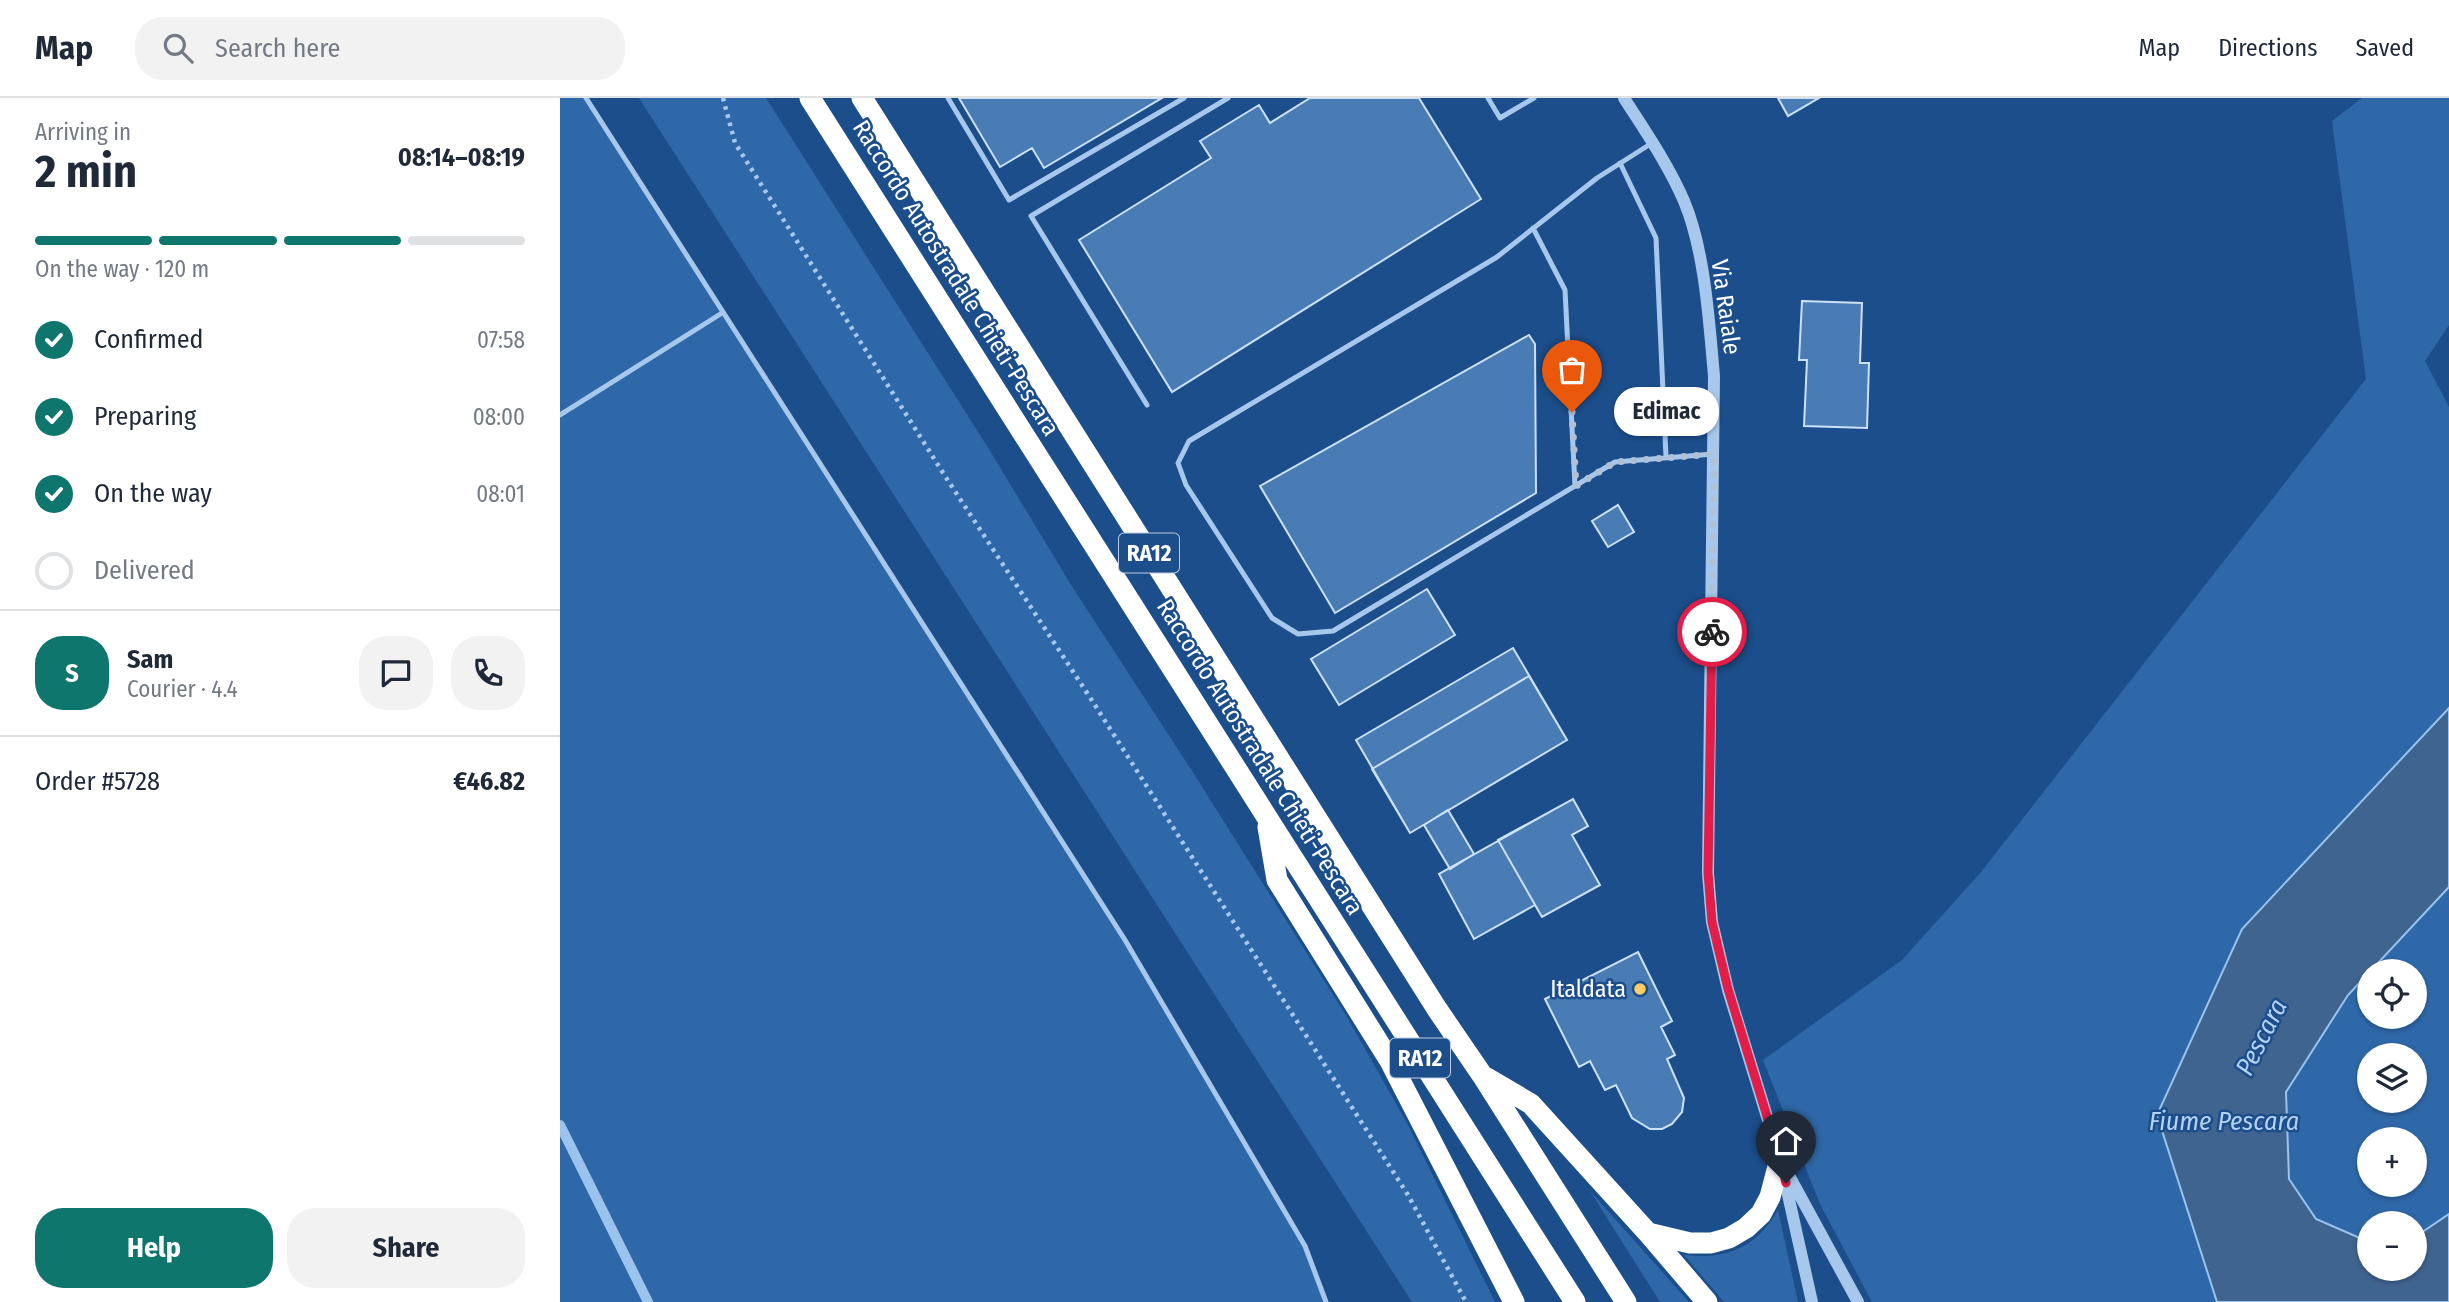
<!DOCTYPE html>
<meta charset="utf-8">
<style>
body{margin:0;font-family:"Fira Sans Condensed",sans-serif;background:#f2f2f3;color:#1f2937;height:100vh;display:flex;flex-direction:column;font-size:26px;white-space:nowrap}
*{box-sizing:border-box;margin:0}
p{font-size:23px;color:#747a83}
.icon{flex:none;width:38px;height:38px;fill:none;stroke:currentColor;stroke-width:2;stroke-linecap:round;stroke-linejoin:round}
.map{position:relative;flex:1;overflow:hidden}
.side{display:flex;flex-direction:column;background:#fff;width:560px}
.side>*{flex:none}
.tools{position:absolute;left:1797px;top:861px;display:grid;gap:14px}
.tools a{display:grid;place-items:center;width:70px;height:70px;border-radius:50%;background:#fff;box-shadow:0 2px 5px #0004;font-size:35px}
.pin{position:absolute;display:grid;place-items:center;width:60px;height:60px;color:#fff;margin:-72px -30px;border-radius:50% 50% 50% 0;rotate:-45deg;box-shadow:0 0 7px #0007}
.pin .icon{rotate:45deg}
.courier{position:absolute;display:grid;place-items:center;width:70px;height:70px;margin:-35px;border:5px solid #e11d48;border-radius:50%;background:#fff;color:#222;box-shadow:0 2px 9px #0007}
.bubble{position:absolute;height:49px;border-radius:24px;background:#fff;box-shadow:0 2px 5px #0004;font-size:23px;font-weight:700;line-height:49px;text-align:center}
.head em{font-style:normal;font-weight:700}
.head div{display:flex;flex-direction:column-reverse}
.head{display:flex;align-items:center;justify-content:space-between;height:119px;padding:0 35px}
h1{font-size:46px;font-weight:700;line-height:52px}
.bar{display:grid;grid-template-columns:repeat(4,1fr);gap:10px 7px;align-content:center;height:84px;padding:0 35px}
.bar i{height:9px;border-radius:5px;background:#e0e1e3}
.bar .current{background:#0f766e}
.bar p{grid-column:span 4}
.line{display:flex;align-items:center;gap:18px;padding:0 35px;border-top:2px solid #e0e1e3}
.line div{flex:1}
.round{display:grid;place-items:center;flex:none;width:74px;height:74px;border-radius:28px;background:#f2f2f3}
ol{padding:0 35px;list-style:none}
li{display:flex;align-items:center;gap:21px;height:77px}
li p{margin-inline-start:auto}
li .icon{padding:7px;border-radius:50%;background:#0f766e;color:#fff;stroke-width:4}
li:last-child{color:#747a83}
li i{width:38px;height:38px;border:4px solid #e0e1e3;border-radius:50%}
.primary-button{display:flex;gap:14px;margin-top:auto;padding:14px 35px}
.primary-button a{flex:1;height:80px;border-radius:28px;background:#0f766e;color:#fff;font-size:28px;font-weight:700;line-height:80px;text-align:center}
.primary-button a+a{background:#f2f2f3;color:#1f2937}
header{display:flex;align-items:center;gap:42px;box-sizing:border-box;height:98px;padding:0 35px;background:#fff;border-bottom:2px solid #e0e1e3}
header strong{font-size:33px}
nav{display:flex;gap:38px;margin-inline-start:auto;font-size:24px}
.search{width:490px;height:63px;background:#f2f2f3;display:flex;align-items:center;gap:18px;box-sizing:border-box;padding:0 24px;border-radius:28px;color:#747a83;font-size:26px}
main{display:flex;flex:1;min-height:0}
.map>svg:first-child{display:block}
</style>
<header>
<strong>Map</strong>
<div class="search"><svg class="icon" aria-label="search" viewBox="0 0 24 24"><circle cx="10" cy="10" r="6"/><path d="M15 15l6 6"/></svg>Search here</div>
<nav><a>Map</a><a>Directions</a><a>Saved</a></nav>
</header>
<main>
<section class="side">
<div class="head"><div><h1>2 min</h1><p>Arriving in</p></div><em>08:14–08:19</em></div>
<div class="bar"><i class="current"></i><i class="current"></i><i class="current"></i><i></i><p>On the way · 120 m</p></div>
<ol>
<li><svg class="icon" aria-label="check" viewBox="0 0 24 24"><path d="M5 12l5 5 9-10"/></svg>Confirmed<p>07:58</p></li>
<li><svg class="icon" aria-label="check" viewBox="0 0 24 24"><path d="M5 12l5 5 9-10"/></svg>Preparing<p>08:00</p></li>
<li><svg class="icon" aria-label="check" viewBox="0 0 24 24"><path d="M5 12l5 5 9-10"/></svg>On the way<p>08:01</p></li>
<li><i></i>Delivered</li>
</ol>
<div class="line" style="height:126px"><b class="round" style="background:#0f766e;color:#fff">S</b><div><b>Sam</b><p>Courier · 4.4</p></div><a class="round"><svg class="icon" aria-label="chat" viewBox="0 0 24 24"><path d="M4 5h16v11H9l-5 4z"/></svg></a><a class="round"><svg class="icon" aria-label="phone" viewBox="0 0 24 24"><path d="M5 4h4l2 5-3 2q2 4 5 5l2-3 5 2v4C11 20 4 13 5 4z"/></svg></a></div>
<div class="line" style="height:91px"><div>Order #5728</div><b>€46.82</b></div>
<div class="primary-button"><a>Help</a><a>Share</a></div>
</section>
<div class="map">
<svg width="1889" height="1204" viewBox="0 0 1889 1204">
<rect width="100%" height="100%" fill="#1c4e8b"/>
<path fill="#2f68a8" fill-rule="evenodd" d="M0 0H26L565 842 745 1148 766 1204H0Z
M79 0H206L427 348 513 490 634 676 787 919 847 1025 935 1204H852Z
M1802 0H1889V227L1865 263 1889 309V610L1683 831 1597 1017 1657 1204H1312L1260 1106 1203 962 1342 862 1421 774 1806 281 1772 23Z
M1889 789V1116L1855 1139V1125H1810L1809 1144 1756 1121 1729 1081 1726 994 1788 897 1810 874V919H1855V873H1810ZM1810 957H1855V1003H1810ZM1810 1041H1855V1087H1810Z
M1030 1093 1129 1204H1100Z
M1218 1112 1238 1204H1164L1124 1157C1167 1162 1196 1150 1218 1112Z"/>
<path fill="#406490" stroke="#9ac3ee" stroke-width="2" d="M1889 610V789L1788 897 1726 994 1729 1081 1756 1121 1809 1144 1810 1171H1855V1139L1889 1116V1204H1657L1597 1017 1682 831Z"/>
<g fill="none" stroke-linecap="round" stroke-linejoin="round">
<path stroke="#9ac3ee" stroke-width="10" d="M0 1027 88 1204"/>
</g>
<path fill="#497bb5" stroke="#cde1f9" stroke-width="2" d="M399 0H602L484 70 472 50 440 69Z
M750 0H859L921 101 612 294 519 142 651 60 640 43 699 7 710 25Z
M1218 0H1259L1228 18Z
M1242 203 1302 205 1300 265H1309L1307 330 1244 328 1247 262H1239Z
M969 237 975 246 976 395 775 515 700 388Z
M1058 407 1074 434 1048 449 1032 423Z
M867 491 895 537 779 607 751 561Z
M953 550 1007 642 850 735 796 642Z
M969 578 1007 642 850 735 812 671Z
M1013 701 1028 728 1012 737 1040 787 982 819 975 807 914 841 879 776Z
M1013 701 1028 728 1012 737 1040 787 982 819 938 742Z
M888 712 914 756 890 771 864 727Z
M1078 854 1112 923 1101 929 1115 957 1107 961 1124 1000 1122 1014 1112 1026 1102 1031H1090L1072 1020 1056 987 1045 992 1030 963 1019 969 985 901Z"/>
<g fill="none" stroke-linecap="round" stroke-linejoin="round">
<path stroke="#a7c8ec" stroke-width="4.5" stroke-dasharray="3.5 5" stroke-linecap="butt" d="M163 0 175 45 385 378 531 601 848 1097 906 1204"/>
<path stroke="#a7c8ec" stroke-width="5" d="M26 0 565 842 745 1148 766 1204
M388 0 449 102 624 0
M928 0 940 20 974 0
M1092 45 1037 80 937 159 629 343 618 365 626 387 712 520 738 536 773 533 1055 364 1153 356
M1060 65 1096 140 1106 359
M973 130 1005 192 1015 388
M587 307 471 118 668 0
M0 317 162 215"/>
<path stroke="#a7c8ec" stroke-width="12" d="M1064 0C1085 33 1108 66 1124 103 1145 153 1149 223 1154 278L1148 775 1152 824 1168 892 1220 1061 1252 1204
M1227 1074 1298 1204"/>
<path stroke="#fff" stroke-width="21" d="M250 0 1015 1204
M302 0 877 911 922 977 1066 1204
M708 729 717 782 830 963 954 1204
M927 980 971 1006 1088 1135 1130 1145H1151L1169 1140 1186 1130 1201 1116 1210 1099 1220 1061
M1088 1135 1147 1204"/>
</g>
<g fill="none" stroke-linecap="round" stroke-linejoin="round">
<path stroke="#b0c1d6" stroke-width="7" stroke-dasharray="0 12.6" d="M1012 314 1016 388 1055 364 1154 356 1152 534"/>
<path stroke="#e11d48" stroke-width="9" d="M1152 534 1148 775 1152 824 1168 891 1220 1061 1226 1085"/>
</g>
<circle fill="#fdce65" stroke="#1c4e8b" stroke-width="2.5" cx="1080" cy="891" r="7"/>
<g text-anchor="middle" stroke-width="5" stroke-linejoin="round" paint-order="stroke">
<g fill="#1c4e8b" stroke="#bbcadc" stroke-width="2">
<rect x="559" y="435.5" width="60" height="39" rx="5"/>
<rect x="830" y="940.5" width="60" height="39" rx="5"/>
</g>
<g font-size="23" font-weight="bold" fill="#fff">
<text x="589" y="463">RA12</text>
<text x="860" y="968">RA12</text>
</g>
<g font-size="24" fill="#fff" stroke="#1c4e8b">
<text transform="translate(396 180) rotate(58)" y="8">Raccordo Autostradale Chieti-Pescara</text>
<text transform="translate(1166 209) rotate(82)" y="8">Via Raiale</text>
<text transform="translate(700 659) rotate(58)" y="8">Raccordo Autostradale Chieti-Pescara</text>
</g>
<g font-size="24" fill="#fff" stroke="#1c4e8b" text-anchor="end">
<text x="1066" y="899">Italdata</text>
</g>
<g font-size="26" font-style="italic" fill="#b3d2f4" stroke="#1c4e8b">
<text transform="translate(1701 939) rotate(-63)" y="9">Pescara</text>
<text x="1664" y="1032">Fiume Pescara</text>
</g>
</g>
</svg>
<div class="tools">
<a><svg class="icon" aria-label="locate" viewBox="0 0 24 24"><circle cx="12" cy="12" r="6"/><path d="M12 2v4M12 18v4M2 12h4M18 12h4"/></svg></a>
<a><svg class="icon" aria-label="layers" viewBox="0 0 24 24"><path d="M12 4l9 5-9 5-9-5zM3 14l9 5 9-5"/></svg></a>
<a>+</a>
<a>−</a>
</div>
<div class="pin" style="left:1012px;top:314px;background:#ea580c"><svg class="icon" aria-label="bag" viewBox="0 0 24 24"><path d="M5 8h14l-1 12H6zM9 8a3 3 0 0 1 6 0"/></svg></div>
<div class="pin" style="left:1226px;top:1085px;background:#1f2937"><svg class="icon" aria-label="home" viewBox="0 0 24 24"><path d="M3 11l9-7 9 7M6 9v11h12V9"/></svg></div>
<div class="courier" style="left:1152px;top:534px"><svg class="icon" aria-label="bike" viewBox="0 0 24 24"><circle cx="6" cy="16" r="4"/><circle cx="18" cy="16" r="4"/><path d="M6 16l4-8h5l3 8M10 8l3 8H6M13 5h3"/></svg></div>
<div class="bubble" style="left:1054px;top:289px;width:105px">Edimac</div>
</div>
</main>
